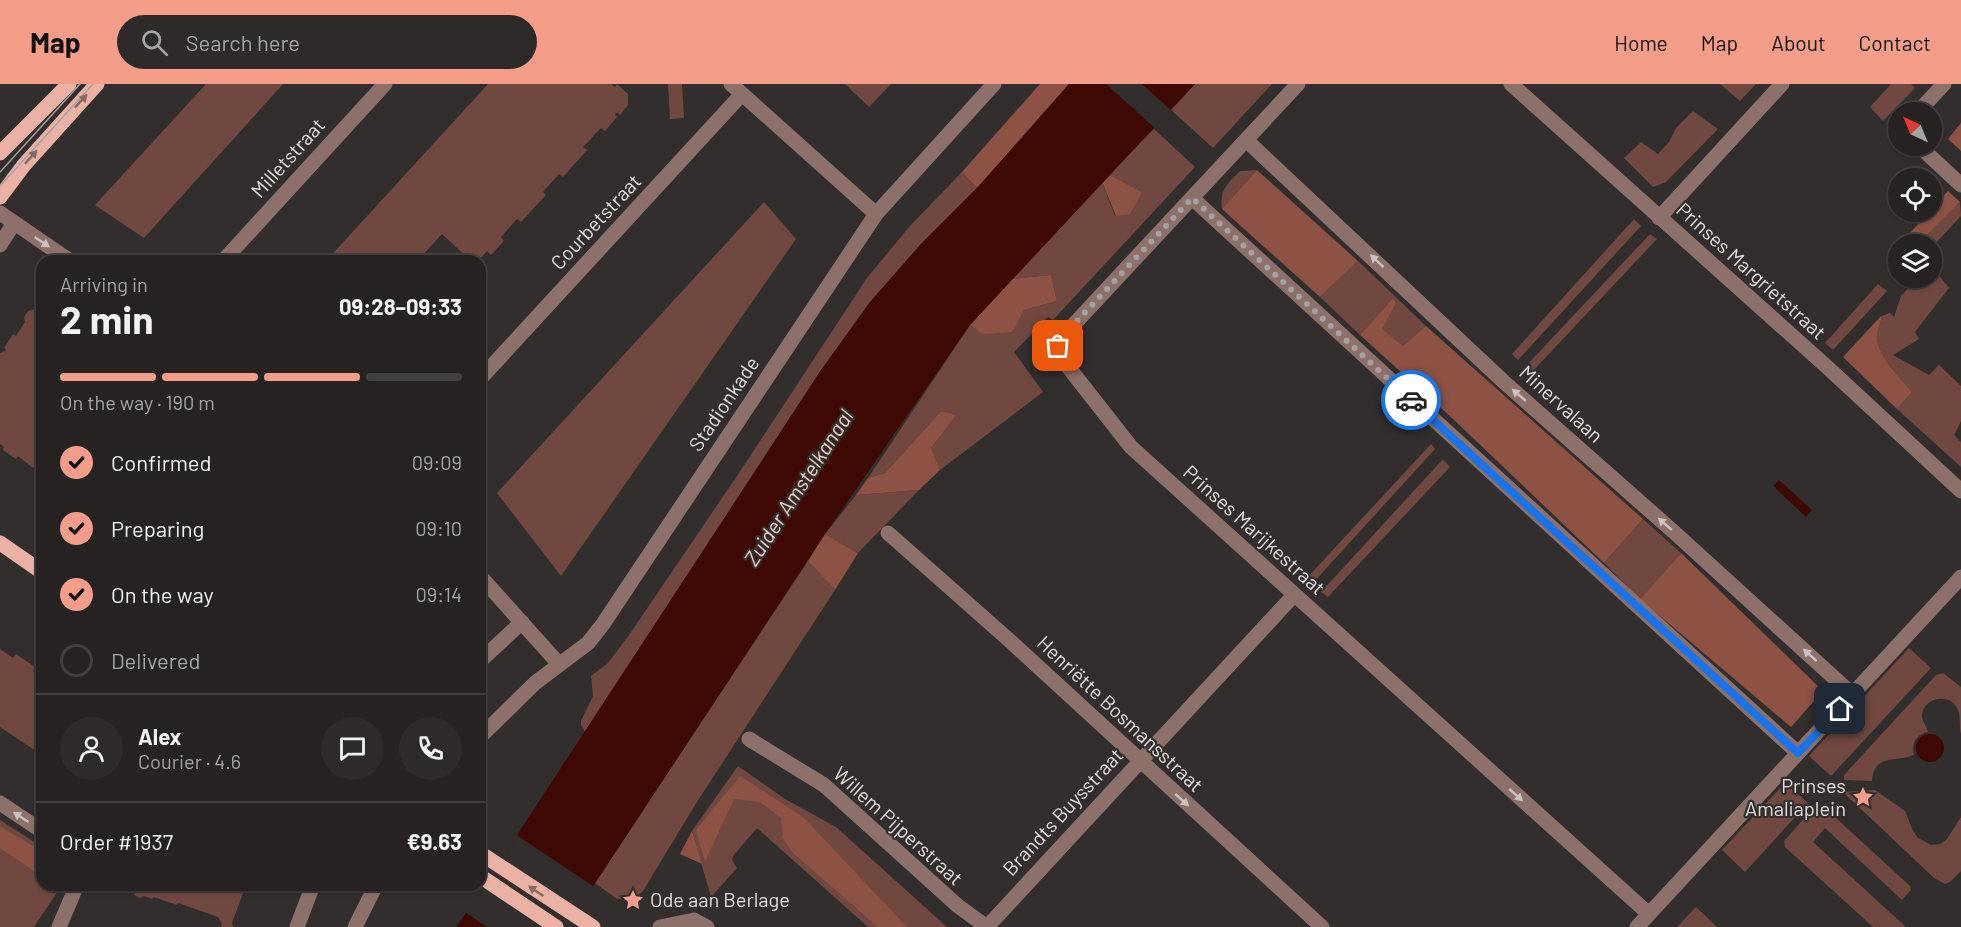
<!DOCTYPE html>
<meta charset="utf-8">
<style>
body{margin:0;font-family:Barlow,sans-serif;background:#2e2a2a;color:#f1f3f6;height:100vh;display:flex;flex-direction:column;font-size:22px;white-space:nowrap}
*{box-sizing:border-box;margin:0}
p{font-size:20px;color:#a4a4a5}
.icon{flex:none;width:33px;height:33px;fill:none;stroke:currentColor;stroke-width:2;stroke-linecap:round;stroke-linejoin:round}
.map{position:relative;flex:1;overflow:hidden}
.details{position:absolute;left:36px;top:171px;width:450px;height:636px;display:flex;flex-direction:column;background:#262222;border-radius:18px;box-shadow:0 2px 4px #0004,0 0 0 2px #423f40}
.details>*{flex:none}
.needle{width:39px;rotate:316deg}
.tools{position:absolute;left:1888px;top:18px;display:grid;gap:12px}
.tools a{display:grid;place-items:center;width:54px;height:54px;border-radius:50%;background:#262222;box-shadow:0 2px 4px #0004,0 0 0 2px #423f40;font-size:30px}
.pin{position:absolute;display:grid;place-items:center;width:51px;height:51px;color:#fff;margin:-26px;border-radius:12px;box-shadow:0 3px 9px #0006}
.courier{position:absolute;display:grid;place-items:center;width:60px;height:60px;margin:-30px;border:4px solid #1a73e8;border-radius:50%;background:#fff;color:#222;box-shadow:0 2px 8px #0007}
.summary em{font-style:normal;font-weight:700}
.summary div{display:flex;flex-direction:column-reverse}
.summary{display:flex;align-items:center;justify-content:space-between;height:102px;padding:0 24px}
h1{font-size:39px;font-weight:700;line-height:45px}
.bar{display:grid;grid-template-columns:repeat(4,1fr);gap:9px 6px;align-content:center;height:72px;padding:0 24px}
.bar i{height:8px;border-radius:4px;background:#423f40}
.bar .selected{background:#f49e8a}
.bar p{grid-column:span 4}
.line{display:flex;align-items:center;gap:15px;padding:0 24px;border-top:2px solid #423f40}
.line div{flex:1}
.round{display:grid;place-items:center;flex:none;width:63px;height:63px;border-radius:32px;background:#2e2a2a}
ol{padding:0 24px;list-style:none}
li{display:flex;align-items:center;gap:18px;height:66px}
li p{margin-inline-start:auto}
li .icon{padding:6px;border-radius:50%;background:#f49e8a;color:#111;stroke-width:4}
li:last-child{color:#a4a4a5}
li i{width:33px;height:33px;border:3px solid #423f40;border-radius:50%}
header{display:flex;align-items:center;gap:36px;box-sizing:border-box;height:84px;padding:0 30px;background:#f49e8a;color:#111}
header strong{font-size:28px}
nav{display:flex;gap:33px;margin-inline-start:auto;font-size:21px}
.search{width:420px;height:54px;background:#2e2a2a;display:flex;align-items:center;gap:15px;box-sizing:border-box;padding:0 21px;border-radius:33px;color:#a4a4a5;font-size:22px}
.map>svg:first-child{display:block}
</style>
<header>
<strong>Map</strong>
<div class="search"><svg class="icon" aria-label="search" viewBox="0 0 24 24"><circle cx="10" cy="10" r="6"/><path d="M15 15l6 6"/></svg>Search here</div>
<nav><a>Home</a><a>Map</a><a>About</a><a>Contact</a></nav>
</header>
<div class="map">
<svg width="1961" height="843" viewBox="0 0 1961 843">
<rect width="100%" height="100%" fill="#322e2d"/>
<path fill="#71483f" d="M206 0H283L144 154 95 121Z
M488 0H611L615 3 617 0 628 10V21L620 31 617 28 615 31 617 33 605 47 601 44 583 63 587 66 563 93 559 90 543 108 546 111 521 138 517 135 501 153 504 157 491 171 487 167 478 177H471L442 150 417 177H326Z
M668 0H682L684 34 670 35Z
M845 0H891L869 23Z
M1195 0H1272L1213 64 1171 26Z
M1720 0H1756L1740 17Z
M1891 0H1911L1915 4 1883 37 1870 23Z
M1693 27 1718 45 1666 98 1653 103 1624 74 1641 58 1658 70 1669 58 1676 44Z
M1154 45 1195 83 1053 236 1048 233 1014 268 1043 308 940 386 931 364 955 331 941 327 885 389 868 394 970 241 982 250 1024 226 1057 217 1051 191 1012 195 1102 98 1115 132 1142 108 1108 90Z
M1257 86 1222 125C1219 106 1228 99 1240 87Z
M962 88 977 104 920 161 870 218 819 289 586 649 581 641V637L593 612 591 592 608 579 627 554 739 389 867 194 909 143Z
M764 118 796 155 561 492 497 409Z
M1960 118 1961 132 1932 163V160H1918Z
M1634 135 1641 142 1518 276 1512 270Z
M1650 150 1657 155 1531 289 1525 283Z
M1358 177 1426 242 1403 262 1381 245 1396 219 1393 214 1360 251 1320 213Z
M1932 183 1949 204 1915 248 1919 255 1893 271 1929 291 1939 281 1961 302V337L1954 351 1961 358V383L1897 325 1912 308C1900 293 1880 275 1877 255 1876 246 1882 240 1881 232L1890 229 1894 233 1901 212 1918 194H1932Z
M1878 200 1887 207 1833 266 1825 259Z
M40 224 42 231V384L36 380 33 384 18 372 16 375 3 366 4 363 0 360V269L5 267 6 265 4 264 13 250 16 252 25 238 24 233 28 227Z
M1431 360 1435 365 1311 501 1305 496Z
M1443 375 1450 383 1328 513 1321 508Z
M919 406 858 469 825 450 856 411Z
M1643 435 1681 469 1640 515 1604 479Z
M808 477 835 506 695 721 643 807 637 812 617 815 595 799Z
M1909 564 1931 584 1831 692 1809 672Z
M0 565 13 574 16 570 35 583 33 587 42 593V671L0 643Z
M1943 589 1961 603V650C1959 643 1961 633 1958 626 1952 609 1925 612 1922 630 1921 636 1927 642 1928 648 1916 650 1911 660 1914 671 1895 679 1874 669 1872 697L1844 696V691L1936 591Z
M738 682 785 715 836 743 947 843H868L757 744 733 772 732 776 737 784 711 813 692 747Z
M1785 699 1808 719 1745 788 1722 766Z
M1875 706 1905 727 1913 747 1918 754 1931 761 1940 760 1947 755 1961 733V787L1950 798 1945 800 1934 794 1843 708Z
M1817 720 1823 722 1910 802 1911 806 1902 816 1825 744 1813 758 1906 843H1873L1785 763 1784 757Z
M0 736 42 763V801H62L34 843H0Z
M142 801H246L232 839 233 843H221L222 840 218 833 178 819 177 821 154 813 152 815 144 812 140 814 134 811 138 802 141 803Z
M1696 823 1717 843H1677Z"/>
<path fill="#8e5245" d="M1040 0H1069L977 104 962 88Z
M1961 39V67L1948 55Z
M1257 86 1358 177 1320 213 1222 125Z
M1108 90 1142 108 1130 130 1116 132 1102 98Z
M1948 107 1960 118 1918 160H1900L1929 128H1932V124Z
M1051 191 1057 217 1024 226 1012 248 982 250 970 241 1012 195Z
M1393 214 1396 219 1382 245 1403 262 1426 242 1643 435 1604 479 1452 334 1360 251Z
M1881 232C1882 240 1876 246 1877 255 1880 275 1900 293 1912 308L1897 325 1843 273Z
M941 327 956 331 931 364 940 386 919 406 856 411 868 394 885 389Z
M825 450 858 469 835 506 808 477Z
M1681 469 1823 607 1791 643 1640 515Z
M740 692 803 733 907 843H878L791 767 783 754 781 734 760 718 734 715 705 777 696 746Z
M0 742 42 768V792L0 764Z
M692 747 702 780 680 770Z"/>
<path fill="#3e0902" d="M1069 0H1195L970 241 825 450 594 801 533 843H456L466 829H468L518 752 517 751 819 289 870 218 920 161 977 104Z
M1779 396 1812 426 1806 433 1773 402Z
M1916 664a14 14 0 1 1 28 0a14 14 0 1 1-28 0Z"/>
<path fill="#322e2d" d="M1106 0H1142L1173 28 1157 46Z
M518 752 593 802 566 843H487L466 829Z"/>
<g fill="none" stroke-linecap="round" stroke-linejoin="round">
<path stroke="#8d706a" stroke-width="15" d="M731 0 876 130
M1298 0 1064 251 1058 262 1062 275 1131 363 1649 830
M1511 0 1826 282 1961 407
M1918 28 1944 0
M1246 56 1504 298 1675 449 1853 611
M1919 62 1961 101
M1192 114 1798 669
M0 129 70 177
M1659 134 1782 0
M0 161 14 139
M223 177 385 0
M480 295 742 10
M888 449 1009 556 1322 843
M480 492 559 580
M480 577 522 538
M480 653 535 599 588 559 603 540 876 130 994 0
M749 655 824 701 958 822 987 843
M0 719 42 747
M59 843 77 801
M297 843 313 801
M355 843 376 801
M660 843 694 836 707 843
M987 843 1294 511
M1637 843 1961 493"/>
<path stroke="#ebb1a4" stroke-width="15" d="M0 69 69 0
M0 113 24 81 97 0
M0 459 42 488
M480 769 593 843
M480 792 556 843"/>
<path stroke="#a4a2a1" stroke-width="1.5" d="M0 88 80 0
M0 102 93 0"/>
</g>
<defs><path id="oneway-solid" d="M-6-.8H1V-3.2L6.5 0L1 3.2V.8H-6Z" transform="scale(1.5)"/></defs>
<g fill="#856963">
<use href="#oneway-solid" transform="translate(81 17) rotate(-47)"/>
<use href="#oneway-solid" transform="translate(31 73) rotate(-48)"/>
<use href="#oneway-solid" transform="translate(536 807) rotate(-146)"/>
</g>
<g fill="#ccc3c1">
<use href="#oneway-solid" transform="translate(42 158) rotate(34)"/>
<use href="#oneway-solid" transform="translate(1377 177) rotate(-137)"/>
<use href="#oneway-solid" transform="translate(1519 311) rotate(-139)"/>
<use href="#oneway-solid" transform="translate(1665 440) rotate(-139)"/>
<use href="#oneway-solid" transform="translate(1810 571) rotate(-138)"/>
<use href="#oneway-solid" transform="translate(1516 711) rotate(42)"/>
<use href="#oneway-solid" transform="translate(1182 716) rotate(42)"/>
<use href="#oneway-solid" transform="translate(21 733) rotate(-147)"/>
</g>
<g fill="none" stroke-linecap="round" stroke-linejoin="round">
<path stroke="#a4a1a0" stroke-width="6" stroke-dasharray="0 10.8" d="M1058 262 1064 251 1192 114 1411 316"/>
<path stroke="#1a73e8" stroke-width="8" d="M1411 316 1798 669 1840 625"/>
</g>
<defs>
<symbol id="sight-bare" viewBox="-9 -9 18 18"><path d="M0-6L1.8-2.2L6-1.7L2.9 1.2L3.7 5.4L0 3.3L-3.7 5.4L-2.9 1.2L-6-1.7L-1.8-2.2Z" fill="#f49e8a" stroke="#322e2d" stroke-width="2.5" paint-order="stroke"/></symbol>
</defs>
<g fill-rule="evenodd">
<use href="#sight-bare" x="1848" y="698" width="30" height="30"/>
<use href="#sight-bare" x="618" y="801" width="30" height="30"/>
</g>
<g text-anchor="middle" stroke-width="4.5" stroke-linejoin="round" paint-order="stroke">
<g font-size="20" fill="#e1dfde" stroke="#322e2d">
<text transform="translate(288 74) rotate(-48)" y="7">Milletstraat</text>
<text transform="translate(596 138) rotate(-47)" y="7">Courbetstraat</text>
<text transform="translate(1751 187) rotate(42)" y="7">Prinses Margrietstraat</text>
<text transform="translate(724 320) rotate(-56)" y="7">Stadionkade</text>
<text transform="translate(1561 320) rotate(42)" y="7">Minervalaan</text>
<text transform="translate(1254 446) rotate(42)" y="7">Prinses Marijkestraat</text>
<text transform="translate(1120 630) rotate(43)" y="7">Henriëtte Bosmansstraat</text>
<text transform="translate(1063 728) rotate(-47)" y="7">Brandts Buysstraat</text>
<text transform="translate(898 742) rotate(42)" y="7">Willem Pijperstraat</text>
</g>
<g font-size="20" fill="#e1dfde" stroke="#322e2d" text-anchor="end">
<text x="1846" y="709">Prinses<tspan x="1846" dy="23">Amaliaplein</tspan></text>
<text x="650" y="823" text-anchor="start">Ode aan Berlage</text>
</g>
<g font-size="21" font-style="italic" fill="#f7d1c8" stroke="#322e2d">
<text transform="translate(799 404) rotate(-57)" y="7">Zuider Amstelkanaal</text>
</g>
</g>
</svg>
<div class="tools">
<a><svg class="needle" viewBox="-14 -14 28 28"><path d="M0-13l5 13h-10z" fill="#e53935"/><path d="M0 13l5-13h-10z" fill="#a4a4a5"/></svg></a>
<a><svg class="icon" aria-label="locate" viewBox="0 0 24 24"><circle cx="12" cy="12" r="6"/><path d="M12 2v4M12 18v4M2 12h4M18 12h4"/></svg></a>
<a><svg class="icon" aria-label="layers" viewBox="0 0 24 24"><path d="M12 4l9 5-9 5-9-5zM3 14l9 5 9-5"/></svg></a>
</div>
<div class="pin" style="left:1058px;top:262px;background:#ea580c"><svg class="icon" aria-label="bag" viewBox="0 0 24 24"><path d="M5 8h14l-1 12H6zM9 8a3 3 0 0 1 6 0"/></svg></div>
<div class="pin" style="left:1840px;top:625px;background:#1f2937"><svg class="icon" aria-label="home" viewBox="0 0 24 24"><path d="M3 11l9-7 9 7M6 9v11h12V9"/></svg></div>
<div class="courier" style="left:1411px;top:316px"><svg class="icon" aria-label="car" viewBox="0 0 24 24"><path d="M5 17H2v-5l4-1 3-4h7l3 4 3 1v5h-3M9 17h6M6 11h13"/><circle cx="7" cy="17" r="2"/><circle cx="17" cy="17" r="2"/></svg></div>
<section class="details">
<div class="summary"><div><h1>2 min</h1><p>Arriving in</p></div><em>09:28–09:33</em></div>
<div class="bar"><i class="selected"></i><i class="selected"></i><i class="selected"></i><i></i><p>On the way · 190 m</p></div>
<ol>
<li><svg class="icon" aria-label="check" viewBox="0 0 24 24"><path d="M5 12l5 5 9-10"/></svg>Confirmed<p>09:09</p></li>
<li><svg class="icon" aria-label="check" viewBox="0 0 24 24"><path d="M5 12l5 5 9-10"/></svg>Preparing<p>09:10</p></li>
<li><svg class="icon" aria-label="check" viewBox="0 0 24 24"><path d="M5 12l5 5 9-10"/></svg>On the way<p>09:14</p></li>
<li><i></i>Delivered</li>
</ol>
<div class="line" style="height:108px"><a class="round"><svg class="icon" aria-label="person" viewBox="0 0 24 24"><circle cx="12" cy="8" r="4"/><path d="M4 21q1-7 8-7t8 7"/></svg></a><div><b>Alex</b><p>Courier · 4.6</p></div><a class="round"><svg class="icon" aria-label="chat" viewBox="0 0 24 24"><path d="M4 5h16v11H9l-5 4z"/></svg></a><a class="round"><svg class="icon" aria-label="phone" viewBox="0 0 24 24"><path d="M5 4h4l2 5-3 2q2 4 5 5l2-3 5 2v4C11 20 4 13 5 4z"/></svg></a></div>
<div class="line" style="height:78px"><div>Order #1937</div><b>€9.63</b></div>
</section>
</div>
